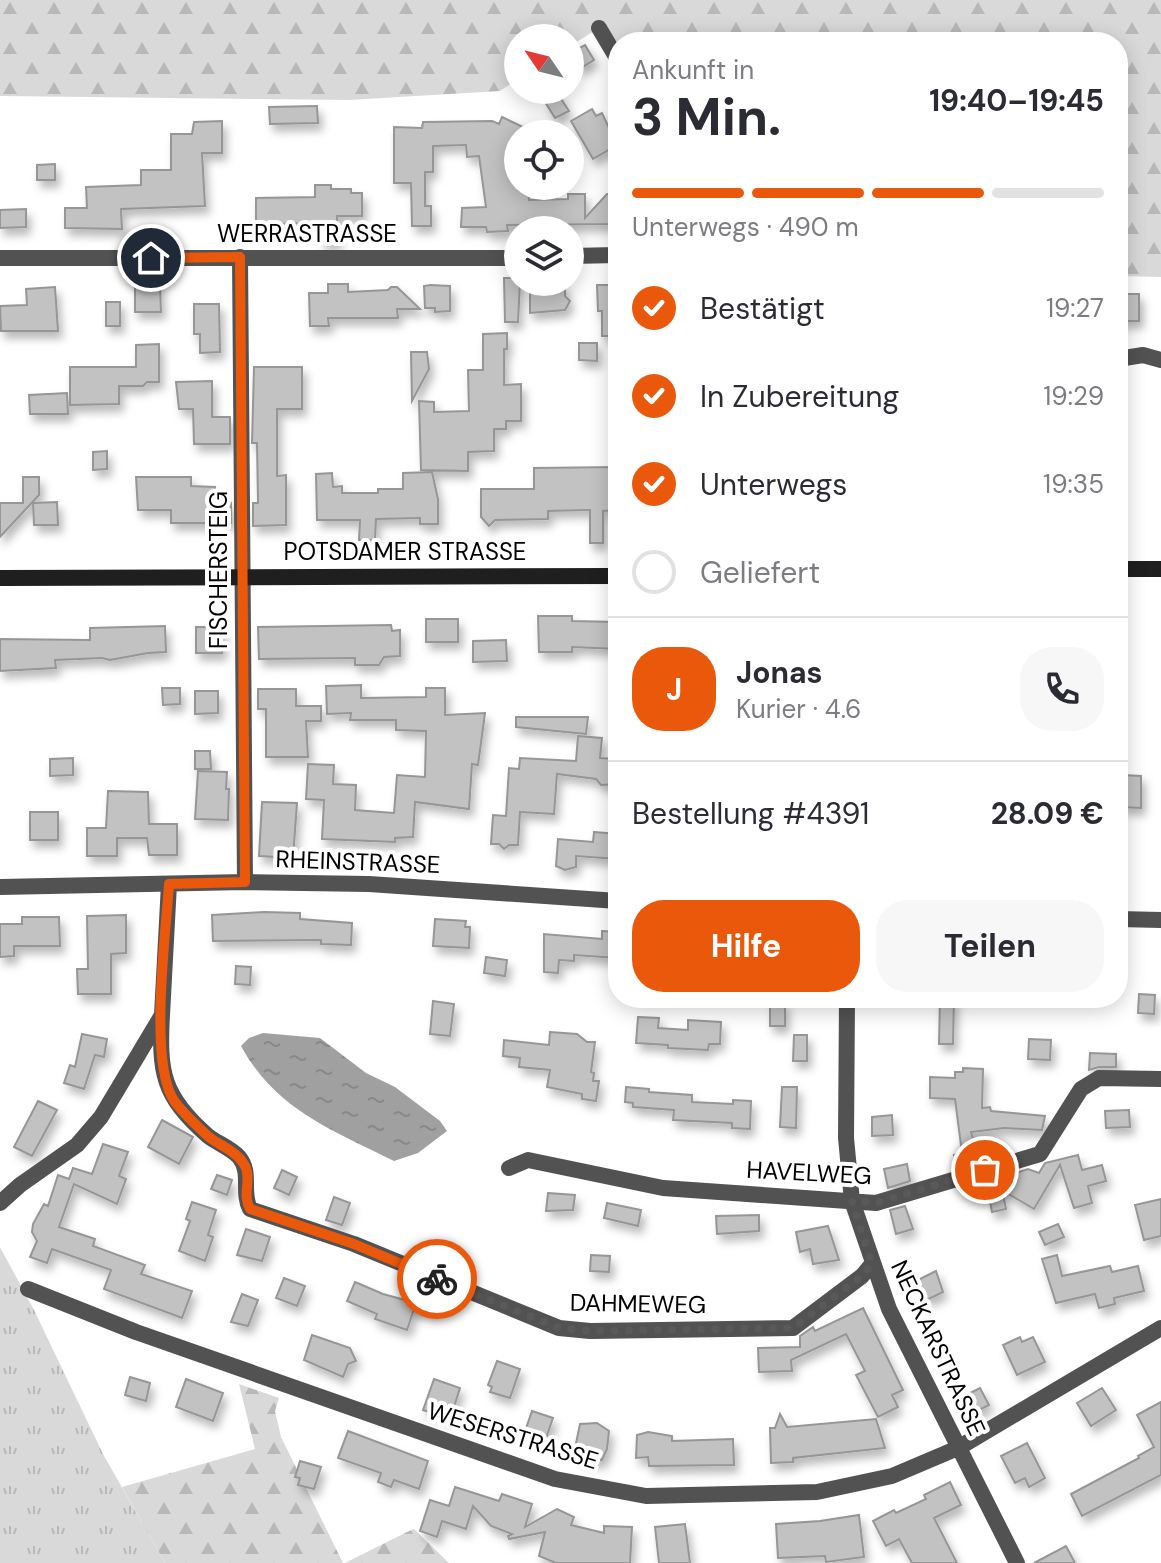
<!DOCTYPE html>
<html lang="de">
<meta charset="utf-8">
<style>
body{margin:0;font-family:"DM Sans",sans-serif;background:#f7f7f7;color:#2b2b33;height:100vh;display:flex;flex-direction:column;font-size:30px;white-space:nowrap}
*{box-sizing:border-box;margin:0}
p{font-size:26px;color:#7c7c81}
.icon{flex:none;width:44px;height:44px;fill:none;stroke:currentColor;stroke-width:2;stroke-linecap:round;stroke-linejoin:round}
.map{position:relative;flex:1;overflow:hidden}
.details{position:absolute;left:608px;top:32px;width:520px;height:976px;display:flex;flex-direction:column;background:#fff;border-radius:32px;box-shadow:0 4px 20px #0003}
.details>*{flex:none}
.needle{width:52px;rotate:305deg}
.tools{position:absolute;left:504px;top:24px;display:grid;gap:16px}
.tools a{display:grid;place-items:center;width:80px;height:80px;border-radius:50%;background:#fff;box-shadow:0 4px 20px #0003;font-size:40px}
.pin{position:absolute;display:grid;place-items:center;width:68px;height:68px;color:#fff;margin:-34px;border:4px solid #fff;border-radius:50%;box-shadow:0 2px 8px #0007}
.courier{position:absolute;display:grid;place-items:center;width:80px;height:80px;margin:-40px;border:6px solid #ea580c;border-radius:50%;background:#fff;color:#222;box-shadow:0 2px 10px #0007}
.headline em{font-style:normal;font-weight:700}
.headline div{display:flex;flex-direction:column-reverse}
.headline{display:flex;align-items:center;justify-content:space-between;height:136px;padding:0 24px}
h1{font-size:52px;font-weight:700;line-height:60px}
.bar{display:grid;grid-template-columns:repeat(4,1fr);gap:12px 8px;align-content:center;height:96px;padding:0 24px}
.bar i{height:10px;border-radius:6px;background:#e1e1e2}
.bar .active{background:#ea580c}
.bar p{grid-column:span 4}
.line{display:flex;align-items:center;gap:20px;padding:0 24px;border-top:2px solid #e1e1e2}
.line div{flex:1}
.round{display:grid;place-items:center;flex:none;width:84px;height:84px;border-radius:32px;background:#f7f7f7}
ol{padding:0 24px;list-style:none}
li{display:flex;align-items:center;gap:24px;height:88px}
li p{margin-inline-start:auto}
li .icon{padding:8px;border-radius:50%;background:#ea580c;color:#fff;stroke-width:4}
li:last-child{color:#7c7c81}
li i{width:44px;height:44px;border:4px solid #e1e1e2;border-radius:50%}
.button{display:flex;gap:16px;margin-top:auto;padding:16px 24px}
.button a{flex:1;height:92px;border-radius:32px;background:#ea580c;color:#fff;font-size:32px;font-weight:700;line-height:92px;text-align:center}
.button a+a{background:#f7f7f7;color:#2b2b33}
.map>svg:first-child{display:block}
</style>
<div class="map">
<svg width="1161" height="1563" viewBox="0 0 1161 1563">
<defs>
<pattern id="grass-tufts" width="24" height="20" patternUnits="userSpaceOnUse" patternTransform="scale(2)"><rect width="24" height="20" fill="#d9d9d9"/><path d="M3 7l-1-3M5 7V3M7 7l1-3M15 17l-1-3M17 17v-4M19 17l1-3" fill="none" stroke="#b8b8b8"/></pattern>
<pattern id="forest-firs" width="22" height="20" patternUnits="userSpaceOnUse" patternTransform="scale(2)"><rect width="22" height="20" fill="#d9d9d9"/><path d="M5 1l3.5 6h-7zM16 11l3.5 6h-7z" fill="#b8b8b8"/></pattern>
<pattern id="water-ripples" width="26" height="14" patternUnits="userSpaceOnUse" patternTransform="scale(2)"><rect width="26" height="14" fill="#a0a0a0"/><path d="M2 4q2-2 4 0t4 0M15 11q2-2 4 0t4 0" fill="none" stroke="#888"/></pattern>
<filter id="shadow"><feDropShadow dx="4" dy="7" stdDeviation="4" flood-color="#0004"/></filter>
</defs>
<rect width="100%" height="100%" fill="#fff"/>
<path fill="url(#grass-tufts)" d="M0 1247 34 1310 103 1454 165 1563H0Z"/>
<path fill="url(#forest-firs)" d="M0 0H1161V277L1118 276V42H618V60L599 28 570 46V38H518V79L500 91 349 100 0 96Z
M239 1384 279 1398 275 1411 281 1437 343 1563H165L122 1487 255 1449Z
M414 1529 449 1563H345L413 1529Z"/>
<path fill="url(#water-ripples)" d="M263 1033 320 1038 366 1073 395 1087 440 1121 447 1131 418 1153 394 1161C332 1130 276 1110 241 1046L249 1038Z"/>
<path fill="#c2c2c2" stroke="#969696" stroke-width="2" filter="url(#shadow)" d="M585 45 594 60 581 68 572 52Z
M558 94 569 111 555 118 545 102Z
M317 106 318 123 270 124 269 107Z
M592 109 596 116 602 113 617 145 593 159 571 121Z
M502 117 531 131 518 134V186H528L529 200 568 199V194H585V218L607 194H618V224L507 225 508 231 487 232 486 227H461L462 208 486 207 479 156 467 157 466 145 433 146V172H425V206H431V226H412L411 183H394V127L422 128 423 122 492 121 499 124Z
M222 121V153H202L205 206 121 209 122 229 65 228V208H87L86 187 141 185V170H171V134H192L194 122Z
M55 164V180H37V165Z
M315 185H331V189H351V193H362V216H337V243H322V223L256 224V198L315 197Z
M26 209V227L0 228V210Z
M504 278H518L520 282 518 322H505Z
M328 284H348V292L388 290 391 287H397L420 309H397L398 318H328L329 326H310L309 293H328Z
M430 285 450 286V311L435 312V308H425L424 286Z
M565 285V296L570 301 565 310 530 313V286Z
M597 285H618V336H602V311H598Z
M160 286 161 312H135V287Z
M55 287 58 331H1L0 306 27 305 26 289Z
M1118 294H1139V321H1118Z
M106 302H120V326H106Z
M194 304H219L220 352 200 353V334H194Z
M507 333V349H504V385L521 384V421H506V429H494V451L468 452V471L421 470 419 401 434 402V412L469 411 468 370H483V334Z
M579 343H597V361L579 360Z
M159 344V382H147L143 386H119V404L70 405V367H136V345Z
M411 352H427L429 369 412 401Z
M254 367H302V409H277V476L286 475V525L253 526V503H258L257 443H252Z
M212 381V417H230V444H194L193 409H179L176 382Z
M67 393 68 414H30L29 395Z
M107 451V469L93 470V452Z
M618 467V510L603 511V543H590V510L548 511V519L495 520 489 526 481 517V489H534V468Z
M432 472 438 499V524H420V518L376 519 375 540H359L360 520H317L316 474 332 473 333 487 342 486V493H378V489H403V473Z
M23 477H39V495L0 537V503H23Z
M136 477H191V486L215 487 214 497H224V504L231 503V523H171V510H138Z
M57 502 58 525H34L33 503Z
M538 616H572V621L618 622V649L572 647V652H539Z
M426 619H458V642H426Z
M391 625 392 631 400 630V656L384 657 379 665H355V658L259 659 258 627Z
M165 626 166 652 148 653 110 660 102 658 55 660 56 668 0 671V639L90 640V628Z
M196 627H222V653H196Z
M506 640 507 661 473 662V641Z
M361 685V698L426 697V688H445V715L485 713 478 765 472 764 469 809 415 802 413 837 395 838V842L322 839 324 800 306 799 308 764 334 765 333 784 356 785 355 810 394 813 397 775 425 777 426 731 396 730V720H350L351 713 327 714 326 686Z
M162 688H180V704L163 705Z
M258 689H296V706H321V721H306L308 757H266V709H258Z
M195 691H218V713L195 714Z
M516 717H588L586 734 516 727Z
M578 736 602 738 600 758 618 759V784L601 785 596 779 557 774 554 814 520 812 518 845H509L504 849 499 844H491L493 815 506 816 509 768 519 769 520 758 576 761Z
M195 751H210L211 769H195Z
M73 758V775L50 776V759Z
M198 771 227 772 226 789H229L228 820 195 819Z
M1122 775 1141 776V808L1120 807Z
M108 791 148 792 149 824H177V855H149L147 838H117V856H87V828H106Z
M262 802 297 803 293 858 259 856Z
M30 812H58V840H30Z
M594 832 618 834V859L576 856V867L565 870 556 866 558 839 593 842Z
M264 912 300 913V919L352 923 351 945 321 944V940L213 941 212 915Z
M126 915V953L111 954V994H78L77 969H88L87 916Z
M22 917H59L60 946H14V956L0 957V924H22Z
M435 919 466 921 465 927H470L469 948 433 946Z
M602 931 618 932V958L574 955V961L559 960 558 973 544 972V934L602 939Z
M486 957 507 960 505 976 484 973Z
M236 966 251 967 250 985 235 984Z
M1139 994 1155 995 1154 1014 1138 1013Z
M940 998H954L953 1044H939Z
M433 1001 454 1004 450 1036 430 1034Z
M770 1002H785V1026H770Z
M638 1017 659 1018 658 1028 688 1030V1020L721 1022 720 1044H709L708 1050 668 1048V1045L636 1043Z
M550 1032 577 1034 587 1042H595L591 1072 594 1073 593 1081H599L596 1101 582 1099V1094L547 1087 550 1070 519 1067 520 1058 503 1056 504 1040 549 1045Z
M82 1034 107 1039 104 1057 95 1055 84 1089 64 1083 70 1065 75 1067Z
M794 1035H807V1061H793Z
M1029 1039 1051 1040 1050 1060 1028 1059Z
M1090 1053 1116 1054V1067H1099L1089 1070Z
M963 1068 983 1069 982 1108 990 1107 991 1111 1045 1116 1042 1130 1004 1128 971 1132 980 1161 958 1167 954 1155 962 1153 955 1099 930 1098V1077L955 1078V1072H963Z
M626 1087 649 1089V1092L692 1095V1102L733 1104V1100L751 1101 750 1129 732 1128V1123L673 1120 674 1110 633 1107V1103L625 1102Z
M782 1087H797L796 1128 780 1127Z
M38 1101 57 1110 32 1156 14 1147Z
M1129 1110 1130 1127 1106 1128 1105 1111Z
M892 1115 893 1135 872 1136V1117Z
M162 1120 193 1137 179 1164 148 1147Z
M103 1144 128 1152 119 1176 126 1179 117 1204 74 1184 59 1227 95 1239 93 1246 145 1265 141 1274 192 1291 182 1318 104 1289 111 1270 52 1249 47 1263 30 1257 37 1241 32 1232 33 1224 44 1204 48 1206 58 1175 69 1179 73 1168 92 1174Z
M1078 1155 1082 1170 1102 1165 1106 1181 1088 1186 1092 1203 1074 1208 1060 1165 1034 1209 988 1182 1028 1169 1039 1173 1045 1163Z
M907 1164 910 1181 888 1188 884 1169Z
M282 1170 297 1177 289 1195 274 1188Z
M217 1175 232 1180 227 1195 211 1189Z
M548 1193 575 1195 573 1210 546 1211Z
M1003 1194 1006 1209 992 1212 989 1197Z
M334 1197 350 1203 342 1225 326 1220Z
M1161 1199V1236L1144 1240 1135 1205Z
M192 1202 216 1210 208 1235 213 1237 205 1261 179 1251 190 1221 186 1219Z
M607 1203 641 1210 638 1226 604 1218Z
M905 1206 913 1229 896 1234 890 1210Z
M759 1215V1231L717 1234 716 1216Z
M1058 1224 1064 1237 1045 1245 1039 1232Z
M828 1226 839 1260 813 1264 810 1249 800 1252 796 1232Z
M246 1229 270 1237 262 1261 237 1255Z
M591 1255 610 1256 609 1272 590 1271Z
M1057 1255 1062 1276 1110 1266 1112 1272 1138 1266 1144 1291 1114 1298 1115 1304 1099 1308 1095 1294 1056 1303 1042 1259Z
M936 1271 943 1292 927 1300 918 1280Z
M284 1278 305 1286 297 1306 276 1298Z
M355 1282 383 1294 416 1303 407 1330 375 1319 377 1314 347 1301Z
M426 1285 439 1291 433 1309 419 1303Z
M242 1294 258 1300 248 1326 231 1322Z
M863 1308 903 1390 892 1395 898 1407 878 1417 856 1375 865 1371 846 1334 791 1360 792 1371 759 1372 758 1348 800 1347V1336L813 1327 815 1331Z
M312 1335 350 1348 356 1361 348 1364 343 1377 304 1360Z
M1020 1337 1022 1342 1033 1337 1045 1362 1017 1375 1003 1345Z
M497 1361 520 1369 510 1398 490 1392 492 1387 488 1385Z
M130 1377 150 1383 146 1401 125 1395Z
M186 1379 223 1393 213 1421 176 1407Z
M434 1379 460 1388 450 1419 423 1410Z
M980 1388 989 1405 975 1412 966 1395Z
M1102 1388 1116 1410 1091 1426 1077 1403Z
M1161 1402V1475L1082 1516 1071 1494 1139 1458 1138 1456 1154 1447 1137 1415Z
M532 1411 553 1418 544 1444 523 1437Z
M780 1414 787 1427 876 1419 885 1448 793 1458V1462L771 1463 770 1428H775Z
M597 1423 609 1431 607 1449 602 1460 587 1461 574 1453 580 1424Z
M348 1431 428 1461 419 1489 394 1480 391 1487 378 1482 381 1473 338 1458Z
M648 1432 672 1436V1441L733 1439 734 1465 649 1466 648 1457 636 1458 637 1435Z
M1027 1443 1045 1478 1029 1487 1025 1478 1015 1483 1001 1456Z
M300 1461 321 1467 314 1489 298 1485 300 1478 295 1477Z
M950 1482 961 1505 934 1518 957 1563H912L899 1539 886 1546 873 1521 894 1510 896 1513 926 1499 924 1495Z
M455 1487 499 1501 502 1494 532 1504 525 1527 557 1509 574 1517 571 1525 604 1533V1526L632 1527 630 1563H556L539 1556 545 1532 509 1539 508 1536 512 1534 491 1526 473 1506 466 1529 442 1521 437 1537 420 1531 430 1500 449 1506Z
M859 1515 864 1557 826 1562 825 1556 778 1558 776 1524 820 1521Z
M685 1524 690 1563H659L655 1527Z
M1066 1546 1075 1563H1034Z"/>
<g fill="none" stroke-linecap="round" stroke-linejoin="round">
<path stroke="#525252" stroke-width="16" d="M599 28 618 60
M570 256 618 255
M240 257 245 882
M0 258H518
M1118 359 1143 355 1161 360
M0 887 245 882 369 884 618 901
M1118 919 1161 920
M847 998 846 1138 852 1201 889 1309 1017 1563
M162 1015C159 1072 162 1096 208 1136 217 1143 231 1148 239 1157 252 1173 241 1191 250 1209L354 1244 559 1328 590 1331 793 1328 862 1276 872 1264
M509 1168 528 1160 663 1188 876 1203 1040 1154 1081 1089 1099 1078 1161 1079
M0 1203 20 1185 77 1145 101 1117 162 1015 169 884
M28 1289 136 1332 555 1479 646 1496 817 1492 892 1476 958 1448 1161 1328"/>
<path stroke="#1f1f1f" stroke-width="16" d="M1118 569H1161
M0 578 618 576"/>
</g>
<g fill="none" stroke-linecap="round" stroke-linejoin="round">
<path stroke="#595959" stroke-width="8" stroke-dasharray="0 14.4" d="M437 1279 559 1328 590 1331 793 1328 862 1276 872 1264 852 1201 876 1203 985 1170"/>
<path stroke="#ea580c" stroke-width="10" d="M151 258 240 257 245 882 169 884C166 933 148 1065 175 1102 184 1114 198 1127 209 1137 222 1147 239 1152 246 1168 251 1181 242 1194 250 1209L354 1244 437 1279"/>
</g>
<g text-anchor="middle" stroke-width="8" stroke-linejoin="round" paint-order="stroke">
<g font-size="24" fill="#000" stroke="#fff">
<text x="307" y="242">WERRASTRASSE</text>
<text x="405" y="560">POTSDAMER STRASSE</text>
<text transform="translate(219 570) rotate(-90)" y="8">FISCHERSTEIG</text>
<text transform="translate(358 862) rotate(2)" y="8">RHEINSTRASSE</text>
<text transform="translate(809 1173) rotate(3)" y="8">HAVELWEG</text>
<text transform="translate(638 1304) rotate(1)" y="8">DAHMEWEG</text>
<text transform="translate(938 1348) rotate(65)" y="8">NECKARSTRASSE</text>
<text transform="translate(513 1436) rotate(17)" y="8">WESERSTRASSE</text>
</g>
</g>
</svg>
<div class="tools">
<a><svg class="needle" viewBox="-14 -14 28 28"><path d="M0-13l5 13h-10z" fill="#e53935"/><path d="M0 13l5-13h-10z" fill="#7c7c81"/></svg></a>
<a><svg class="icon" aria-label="locate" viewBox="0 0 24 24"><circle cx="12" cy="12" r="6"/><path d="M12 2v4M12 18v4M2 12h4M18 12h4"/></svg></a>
<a><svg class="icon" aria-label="layers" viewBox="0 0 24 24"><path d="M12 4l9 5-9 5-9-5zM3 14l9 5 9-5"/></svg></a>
</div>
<div class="pin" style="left:985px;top:1170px;background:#ea580c"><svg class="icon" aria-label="bag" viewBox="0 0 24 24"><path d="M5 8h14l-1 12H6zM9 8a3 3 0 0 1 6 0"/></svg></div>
<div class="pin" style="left:151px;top:258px;background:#1f2937"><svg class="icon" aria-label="home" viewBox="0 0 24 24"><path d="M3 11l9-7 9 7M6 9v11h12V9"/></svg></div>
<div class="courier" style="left:437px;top:1279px"><svg class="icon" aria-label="bike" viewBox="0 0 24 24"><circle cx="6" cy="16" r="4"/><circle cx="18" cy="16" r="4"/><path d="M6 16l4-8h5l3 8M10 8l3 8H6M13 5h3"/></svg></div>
<section class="details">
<div class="headline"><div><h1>3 Min.</h1><p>Ankunft in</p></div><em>19:40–19:45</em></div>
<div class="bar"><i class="active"></i><i class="active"></i><i class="active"></i><i></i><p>Unterwegs · 490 m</p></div>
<ol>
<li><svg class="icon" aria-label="check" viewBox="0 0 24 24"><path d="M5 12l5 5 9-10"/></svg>Bestätigt<p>19:27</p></li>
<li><svg class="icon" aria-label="check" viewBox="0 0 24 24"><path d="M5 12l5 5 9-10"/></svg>In Zubereitung<p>19:29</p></li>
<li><svg class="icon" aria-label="check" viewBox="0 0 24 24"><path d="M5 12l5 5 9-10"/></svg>Unterwegs<p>19:35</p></li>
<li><i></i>Geliefert</li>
</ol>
<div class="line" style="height:144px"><b class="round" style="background:#ea580c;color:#fff">J</b><div><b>Jonas</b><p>Kurier · 4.6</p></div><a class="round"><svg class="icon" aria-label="phone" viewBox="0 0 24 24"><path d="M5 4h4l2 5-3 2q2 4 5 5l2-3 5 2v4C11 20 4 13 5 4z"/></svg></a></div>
<div class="line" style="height:104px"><div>Bestellung #4391</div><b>28.09 €</b></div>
<div class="button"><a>Hilfe</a><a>Teilen</a></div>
</section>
</div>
